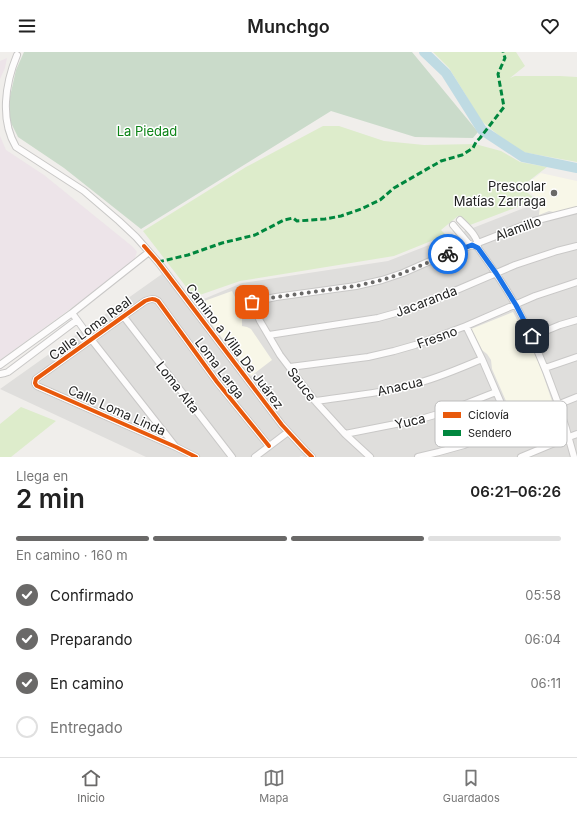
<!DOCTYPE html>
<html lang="es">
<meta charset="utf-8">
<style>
body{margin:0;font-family:Inter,sans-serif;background:#f2f2f2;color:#222;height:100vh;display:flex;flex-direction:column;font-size:15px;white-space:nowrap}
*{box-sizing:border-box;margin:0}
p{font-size:13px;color:#767676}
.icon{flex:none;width:22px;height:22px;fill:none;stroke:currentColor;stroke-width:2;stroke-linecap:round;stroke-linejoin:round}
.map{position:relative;height:405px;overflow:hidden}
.details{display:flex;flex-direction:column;background:#fff;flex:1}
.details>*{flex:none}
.pin{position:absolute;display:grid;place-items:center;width:34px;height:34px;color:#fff;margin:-17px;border-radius:8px;box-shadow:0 2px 6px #0006}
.courier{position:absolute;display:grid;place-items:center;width:40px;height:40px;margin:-20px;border:3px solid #1a73e8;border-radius:50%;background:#fff;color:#222;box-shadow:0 1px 5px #0007}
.overview em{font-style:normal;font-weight:600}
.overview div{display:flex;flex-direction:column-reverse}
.overview{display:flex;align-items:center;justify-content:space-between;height:68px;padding:0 16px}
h1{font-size:26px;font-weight:600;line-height:30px}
.bar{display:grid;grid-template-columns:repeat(4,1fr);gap:6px 4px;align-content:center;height:48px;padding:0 16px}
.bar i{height:5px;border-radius:3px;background:#e0e0e0}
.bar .current{background:#6a6968}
.bar p{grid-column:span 4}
ol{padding:0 16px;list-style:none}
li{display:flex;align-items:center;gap:12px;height:44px}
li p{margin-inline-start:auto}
li .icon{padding:4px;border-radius:50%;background:#6a6968;color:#fff;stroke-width:4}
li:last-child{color:#767676}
li i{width:22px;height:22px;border:2px solid #e0e0e0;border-radius:50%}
header{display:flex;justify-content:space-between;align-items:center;height:52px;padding:0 16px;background:#fff;font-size:18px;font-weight:600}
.menu{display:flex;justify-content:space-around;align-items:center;height:56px;border-top:1px solid #e0e0e0;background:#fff;font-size:11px;color:#767676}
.menu a{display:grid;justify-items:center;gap:2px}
.menu .current{color:#6a6968}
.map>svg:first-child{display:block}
</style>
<header><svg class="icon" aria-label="menu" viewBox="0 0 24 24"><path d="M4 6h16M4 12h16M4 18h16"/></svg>Munchgo<svg class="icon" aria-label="heart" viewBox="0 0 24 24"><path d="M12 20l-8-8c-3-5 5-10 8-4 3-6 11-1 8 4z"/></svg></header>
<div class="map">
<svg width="577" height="405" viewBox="0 0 577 405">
<rect width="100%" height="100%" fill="#f0eeeb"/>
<path fill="#dfdedc" d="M547 147 577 152V405H303L302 404 299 405H146L0 337 162 222 187 254 242 231 388 209Z"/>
<path fill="#ede4e9" d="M7 6 5 16 0 27V9Z
M0 84 6 98 44 123 133 195 137 200 133 211 0 308Z"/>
<path fill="#f8f7e8" d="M541 121 577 129V156L558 161 549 159 539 163 540 154 537 153 538 147 523 135Z
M232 239 238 251 237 257 242 263V274L247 275 251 277 272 308 251 324 196 252Z
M513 260 538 308 552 349 513 365 492 317 491 308 487 302 482 298 471 277Z"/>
<path fill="#ddeccb" d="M433 0H516L525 14 510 26 515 24H560L577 25V110L522 100 497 82 478 66 470 50 449 16Z
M323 74H339L384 89 424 93 475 92 501 99 520 110 547 115 521 135 536 148 470 173 458 164 441 178 446 183 394 204 240 229 194 245 143 179 246 115Z
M21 355 56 369 11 405H0V372Z"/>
<path fill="#cadbca" d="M24 0H412L478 80 473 86 415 85 331 59 141 177 64 116 18 85 10 69 9 49 16 18Z"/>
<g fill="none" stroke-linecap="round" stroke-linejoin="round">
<path stroke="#bfdbe3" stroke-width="10" d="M424 0 446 21 482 78 523 105 577 116"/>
<defs>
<path id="minor" d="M17 3C5 32 0 68 16 95L84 139 119 169 136 185 158 210 282 373 305 398 312 405
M460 168C467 175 479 185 478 196 491 214 504 232 515 252 523 265 529 279 535 293 551 329 564 366 574 405
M453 173 468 191 474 194
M249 247 252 250 260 269 280 303 315 349 345 382 370 405
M252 250 276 245 356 234 382 228 403 221 437 206 478 191 534 169 577 158
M72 261 91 287 175 394
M124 265 232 405
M466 274 482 307 510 372
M269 283 378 266 417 255 515 213 557 199 577 194
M531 285 560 273 577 268
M0 313 72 261 149 200
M290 315 368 305 394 299 415 293 466 274 535 244 577 230
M545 316 577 305
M0 322 5 321 8 320 77 268
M315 349C349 344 385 341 418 331 440 325 461 316 482 307
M345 382 421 367 445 360 496 340
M196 405 176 395 37 334 36 333 35 331 36 327 145 249C150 247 153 246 158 249L217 330 269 394
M255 405 288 380
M418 405 439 400 464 393 510 372 577 345
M521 405 569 385 577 382"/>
</defs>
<use href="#minor" stroke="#c9c8c7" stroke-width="8"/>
<use href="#minor" stroke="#fdfcfc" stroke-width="6"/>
<path stroke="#00873e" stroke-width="3" stroke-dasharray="6 3" stroke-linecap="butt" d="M158 210 188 203 222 191 255 183 284 168 293 166 297 169 325 167 341 164 361 157 380 148 394 136 441 109 462 103 473 96 476 90 480 86 504 55 498 22 501 15 505 6 503 0"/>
<defs>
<path id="cycleway" d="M144 194 158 210 282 373 305 398 312 405
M196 405 176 395 37 334 36 333 35 331 36 327 145 249C150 247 153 246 158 249L217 330 269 394"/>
</defs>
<use href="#cycleway" stroke="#fff" stroke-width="6"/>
<use href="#cycleway" stroke="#e8590c" stroke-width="4"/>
</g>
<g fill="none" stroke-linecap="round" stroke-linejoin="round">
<path stroke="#6a6968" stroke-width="4" stroke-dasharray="0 7.2" d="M252 250 276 245 356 234 382 228 403 221 448 202"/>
<path stroke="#1a73e8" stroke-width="5" d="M448 202 472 193 478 196 496 221 516 253 532 284"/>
</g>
<circle fill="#6a6968" stroke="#fff" stroke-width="1.5" cx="554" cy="141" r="4"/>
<g text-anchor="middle" stroke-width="3" stroke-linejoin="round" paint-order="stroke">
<g font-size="13" fill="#0c8416" stroke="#fff">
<text x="147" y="84">La Piedad</text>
</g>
<g font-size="13" fill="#222" stroke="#fff" text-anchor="end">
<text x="546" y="139">Prescolar<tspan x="546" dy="15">Matías Zarraga</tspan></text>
</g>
<g font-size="13" fill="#222" stroke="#fff">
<text transform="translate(518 176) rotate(-20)" y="5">Alamillo</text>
<text transform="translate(426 249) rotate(-21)" y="5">Jacaranda</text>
<text transform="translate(90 276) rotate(-36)" y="5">Calle Loma Real</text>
<text transform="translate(437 285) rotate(-20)" y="5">Fresno</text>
<text transform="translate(235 294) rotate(53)" y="5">Camino a Villa De Juárez</text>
<text transform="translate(220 316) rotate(53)" y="5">Loma Larga</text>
<text transform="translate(302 332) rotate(53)" y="5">Sauce</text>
<text transform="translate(400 334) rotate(-13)" y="5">Anacua</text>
<text transform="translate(178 335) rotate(52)" y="5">Loma Alta</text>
<text transform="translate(117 358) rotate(24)" y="5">Calle Loma Linda</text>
<text transform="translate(410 369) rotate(-13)" y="5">Yuca</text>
</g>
</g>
<rect x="435" y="349" width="132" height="46" rx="6" fill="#fff" stroke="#bdbdbd" stroke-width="1"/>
<rect x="443" y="360" width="18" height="6" fill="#e8590c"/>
<rect x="443" y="378" width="18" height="6" fill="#00873e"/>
<g font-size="11" fill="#222">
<text x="468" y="367">Ciclovía</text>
<text x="468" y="385">Sendero</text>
</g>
</svg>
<div class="pin" style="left:252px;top:250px;background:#ea580c"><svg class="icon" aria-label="bag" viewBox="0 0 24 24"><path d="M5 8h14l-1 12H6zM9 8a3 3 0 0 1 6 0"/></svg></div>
<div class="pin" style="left:532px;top:284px;background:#1f2937"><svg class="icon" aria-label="home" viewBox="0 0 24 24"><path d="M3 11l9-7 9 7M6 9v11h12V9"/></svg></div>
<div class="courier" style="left:448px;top:202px"><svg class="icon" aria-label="bike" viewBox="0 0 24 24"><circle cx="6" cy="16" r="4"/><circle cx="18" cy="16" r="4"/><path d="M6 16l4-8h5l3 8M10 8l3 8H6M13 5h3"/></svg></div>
</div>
<section class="details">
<div class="overview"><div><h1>2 min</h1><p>Llega en</p></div><em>06:21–06:26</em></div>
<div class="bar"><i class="current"></i><i class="current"></i><i class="current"></i><i></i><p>En camino · 160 m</p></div>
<ol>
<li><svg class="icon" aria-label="check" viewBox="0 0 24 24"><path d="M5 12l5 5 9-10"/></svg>Confirmado<p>05:58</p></li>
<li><svg class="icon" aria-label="check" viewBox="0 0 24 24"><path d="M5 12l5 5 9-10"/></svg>Preparando<p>06:04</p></li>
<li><svg class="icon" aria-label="check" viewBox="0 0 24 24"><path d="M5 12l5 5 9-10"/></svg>En camino<p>06:11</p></li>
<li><i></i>Entregado</li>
</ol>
</section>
<nav class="menu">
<a class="current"><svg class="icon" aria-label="home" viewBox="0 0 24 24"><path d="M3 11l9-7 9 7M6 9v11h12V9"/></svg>Inicio</a>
<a><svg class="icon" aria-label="map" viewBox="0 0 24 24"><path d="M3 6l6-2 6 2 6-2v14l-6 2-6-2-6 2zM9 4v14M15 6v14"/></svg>Mapa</a>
<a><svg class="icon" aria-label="saved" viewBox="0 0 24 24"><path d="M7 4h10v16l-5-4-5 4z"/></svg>Guardados</a>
</nav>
